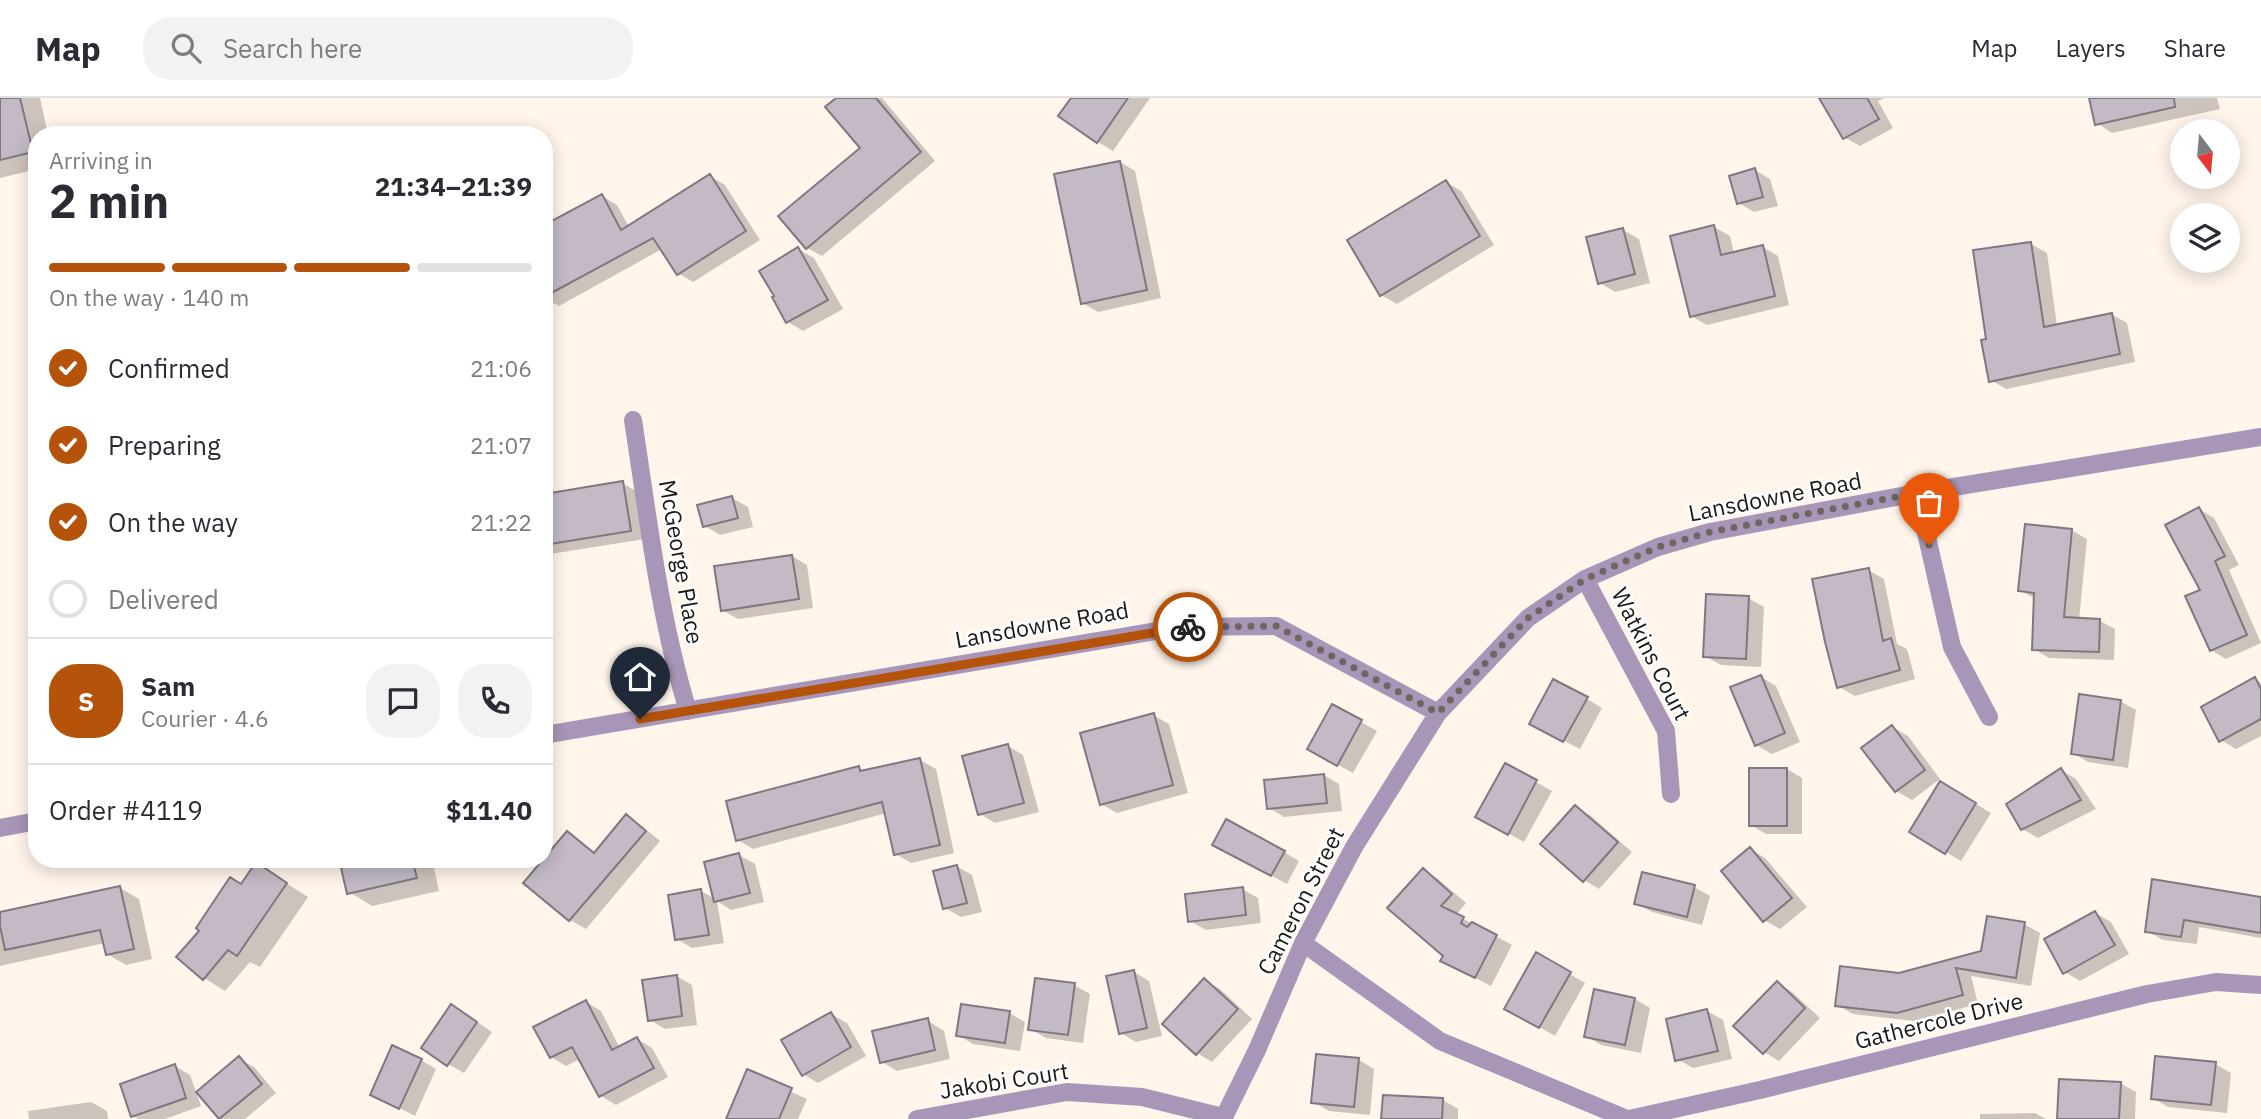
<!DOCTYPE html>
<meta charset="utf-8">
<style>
body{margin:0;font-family:"IBM Plex Sans",sans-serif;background:#f2f2f3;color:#2b2b33;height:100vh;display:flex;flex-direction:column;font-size:26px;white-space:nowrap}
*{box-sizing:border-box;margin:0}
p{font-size:23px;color:#7c7c81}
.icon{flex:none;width:38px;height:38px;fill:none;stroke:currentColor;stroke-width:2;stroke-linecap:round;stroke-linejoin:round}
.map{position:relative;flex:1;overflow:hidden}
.drawer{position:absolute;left:28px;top:28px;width:525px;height:742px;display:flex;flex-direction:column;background:#fff;border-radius:28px;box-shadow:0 4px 18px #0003}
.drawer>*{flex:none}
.needle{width:46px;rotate:164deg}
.fabs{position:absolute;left:2170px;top:21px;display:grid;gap:14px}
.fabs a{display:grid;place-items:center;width:70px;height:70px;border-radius:50%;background:#fff;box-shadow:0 4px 18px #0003;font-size:35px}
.pin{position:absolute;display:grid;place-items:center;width:60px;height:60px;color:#fff;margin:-72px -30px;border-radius:50% 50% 50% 0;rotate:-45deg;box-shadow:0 0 7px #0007}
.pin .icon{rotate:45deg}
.courier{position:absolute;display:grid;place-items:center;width:70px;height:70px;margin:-35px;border:5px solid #b45309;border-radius:50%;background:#fff;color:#222;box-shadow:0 2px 9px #0007}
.head em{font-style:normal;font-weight:800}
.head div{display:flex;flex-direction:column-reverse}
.head{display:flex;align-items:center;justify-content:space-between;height:119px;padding:0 21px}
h1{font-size:46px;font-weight:800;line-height:52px}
.bar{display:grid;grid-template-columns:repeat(4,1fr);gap:10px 7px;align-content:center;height:84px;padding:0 21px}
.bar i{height:9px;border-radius:5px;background:#e1e1e2}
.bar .current{background:#b45309}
.bar p{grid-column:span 4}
.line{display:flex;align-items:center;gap:18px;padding:0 21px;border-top:2px solid #e1e1e2}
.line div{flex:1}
.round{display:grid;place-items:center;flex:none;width:74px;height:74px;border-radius:28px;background:#f2f2f3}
ol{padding:0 21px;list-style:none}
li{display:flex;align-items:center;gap:21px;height:77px}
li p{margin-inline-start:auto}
li .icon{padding:7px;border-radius:50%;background:#b45309;color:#fff;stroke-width:4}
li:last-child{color:#7c7c81}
li i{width:38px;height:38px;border:4px solid #e1e1e2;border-radius:50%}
header{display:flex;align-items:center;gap:42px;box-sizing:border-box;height:98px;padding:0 35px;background:#fff;border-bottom:2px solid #e1e1e2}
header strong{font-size:33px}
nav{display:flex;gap:38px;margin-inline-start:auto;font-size:24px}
.search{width:490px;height:63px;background:#f2f2f3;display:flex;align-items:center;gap:18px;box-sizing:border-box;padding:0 24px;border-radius:28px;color:#7c7c81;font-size:26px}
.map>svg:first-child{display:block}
</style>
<header>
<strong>Map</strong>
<div class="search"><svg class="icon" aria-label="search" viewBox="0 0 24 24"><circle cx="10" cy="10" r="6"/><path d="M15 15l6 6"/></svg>Search here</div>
<nav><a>Map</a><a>Layers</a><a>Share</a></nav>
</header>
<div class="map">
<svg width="2261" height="1021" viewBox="0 0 2261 1021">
<rect width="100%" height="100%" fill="#fff5eb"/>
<path fill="#0003" d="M0 0H40L48 37H37V71L0 80Z
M838 0H882L935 63 822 158 807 150 862 50Z
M1073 0H1150L1113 53 1098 44Z
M1821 0H1884L1878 3 1893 30 1860 48 1844 39Z
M2091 0H2217L2220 11 2112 35 2097 25Z
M217 32 225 37H201Z
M1120 64 1135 73 1161 200 1098 214 1082 205Z
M1755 72 1770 81 1778 108 1754 114 1739 105Z
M710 78 725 87 760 142 693 184 678 175 662 151 559 208 544 200V129L602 98 617 107 629 129Z
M1446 84 1461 93 1494 147 1397 206 1381 197Z
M1714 129 1730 138 1734 156 1763 149 1778 158 1789 207 1707 227 1691 218Z
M1623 132 1639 141 1650 185 1615 194 1600 185Z
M2031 146 2047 155 2057 228 2111 216 2127 225 2135 264 2006 291 1991 282 1988 242Z
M798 151 814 160 843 211 803 233 788 224 774 200Z
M622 385 638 394 645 441 544 457V398Z
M732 400 748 409 753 429 720 437 705 428Z
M2199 411 2214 420 2239 467 2229 472 2261 545 2226 561 2211 552 2203 493Z
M2071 432 2087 441 2079 522 2100 523 2115 531 2114 562 2049 560 2034 551 2036 501 2020 492Z
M792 458 807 467 813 510 738 521 722 512Z
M1868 472 1884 481 1897 546 1907 551 1915 581 1855 598 1839 589Z
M1748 500 1764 509 1761 569 1721 567 1705 558Z
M1761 579 1776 588 1800 644 1772 656 1756 647Z
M2255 581 2261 585V638L2236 651 2221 642Z
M1587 601 1602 610 1580 651 1547 634Z
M2120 603 2136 612 2128 670 2088 664 2073 655Z
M1333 608 1377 633 1353 675 1309 651Z
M1153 617 1169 626 1188 695 1117 715 1101 706Z
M1892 629 1908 638 1940 681 1912 702 1896 693Z
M1008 648 1023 657 1039 714 995 725 980 716Z
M920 662 936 671 954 755 911 765 896 756 887 715 753 751 738 742 859 670 865 674Z
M1505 667 1552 693 1524 744 1493 727Z
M1787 671 1802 680V736H1766L1751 727Z
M2061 672 2076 681 2096 711 2038 740 2022 731Z
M1324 677 1339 686 1342 713 1284 719 1269 710Z
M1940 685 1991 715 1961 763 1911 733Z
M1575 709 1591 718 1632 754 1599 791 1584 782Z
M627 719 642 728 660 743 586 831 570 822 525 785 567 735 596 755Z
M1750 751 1765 760 1807 809 1780 831 1764 822Z
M1284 754 1299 763 1287 786 1230 755Z
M739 757 755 766 764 804 731 812 717 803 724 845 692 850 677 841 701 793 715 801Z
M341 761H432L439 793 372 808 349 794Z
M256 766 308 799 260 869 250 864 225 893 204 880 242 787Z
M956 768 972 777 982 814 961 819 945 810Z
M1423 772 1438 781 1466 805 1456 817 1512 847 1491 888 1458 871Z
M2154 783 2261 801V840L2199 829 2197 846 2163 842 2147 833Z
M1694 789 1710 798 1702 827 1652 814 1636 805Z
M120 790 139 801 152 861 126 867 107 856 105 845 0 868V816Z
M1242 791 1258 800 1261 825 1206 832 1190 823Z
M2095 815 2111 824 2129 856 2080 883 2065 874Z
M2024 826 2040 835 2031 888 1971 878 1978 906 1914 923 1853 916 1837 907 1899 876 1982 854Z
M1537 857 1585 885 1555 938 1506 910Z
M1134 874 1149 883 1162 938 1136 944 1121 935Z
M676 878 692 887 697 927 665 931 650 922Z
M1204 882 1220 891 1252 921 1212 964 1197 955Z
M1777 885 1792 894 1820 920 1779 963 1764 954Z
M1074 887 1090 896 1083 945 1046 940 1030 931Z
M1635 901 1650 910 1641 955 1601 947 1586 938Z
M586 904 601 913 620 950 637 941 652 950 668 979 616 1007 601 998 580 961 566 968 551 959Z
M1707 913 1723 922 1732 961 1693 970 1677 961Z
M1009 915 1025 924 1020 953 973 946 958 937Z
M831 916 847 925 866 958 818 985 803 976Z
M467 917 492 934 464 975 448 966Z
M928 923 944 933 950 961 897 973 882 964Z
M239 961 254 969 276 995 245 1021H222L199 994Z
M421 962 436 971 415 1018 372 996Z
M1359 962 1374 971 1370 1017 1329 1013 1313 1004Z
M2215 966 2231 975 2227 1015 2168 1009 2153 1000Z
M175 968 190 977 201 1008 165 1021H138L133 1018Z
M748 974 807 1001 798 1021H728Z
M2120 985 2136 994 2135 1021H2059Z
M1443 1002 1458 1011V1021H1383Z
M91 1004 107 1013 108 1021H29L28 1013Z
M2035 1015 2046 1021H1980V1016Z"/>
<path fill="#c3bac5" stroke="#807881" stroke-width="2" d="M0 0H20L33 54 0 62Z
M836 0H876L921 54 806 151 778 118 860 50 825 9Z
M1071 0H1128L1097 45 1058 18Z
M1819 0H1867L1879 21 1843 41Z
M2089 0H2174L2175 9 2095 27Z
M1120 63 1147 192 1081 206 1054 76Z
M1755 70 1763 99 1737 106 1729 78Z
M710 76 746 133 677 177 653 140 544 199V127L602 96 621 132Z
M1446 82 1480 138 1380 198 1347 142Z
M1714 127 1721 157 1763 147 1775 198 1690 219 1670 138Z
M1623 130 1635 176 1598 186 1586 139Z
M2031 144 2044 229 2112 215 2120 256 1989 284 1981 242 1986 241 1973 152Z
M798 149 828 202 786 225 772 199 774 198 759 173Z
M623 383 631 433 544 447V396Z
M732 398 738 420 703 429 697 407Z
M2199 409 2225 458 2215 463 2247 537 2210 553 2185 498 2200 492 2165 427Z
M2025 426 2072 431 2064 519 2100 521 2099 554 2032 552 2034 495 2018 493Z
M792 457 799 501 721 513 714 468Z
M1869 470 1883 543 1891 540 1900 572 1837 590 1825 544 1812 481Z
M1706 496 1749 498 1746 561 1703 559Z
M1761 577 1785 635 1755 648 1730 589Z
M2255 579 2261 591V621L2219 644 2201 609Z
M1553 581 1588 599 1563 644 1529 626Z
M2079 596 2121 602 2113 662 2071 656Z
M1332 606 1362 622 1337 668 1307 651Z
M1154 615 1173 687 1100 707 1080 635Z
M1892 627 1925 672 1895 694 1861 650Z
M1008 646 1024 705 978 717 962 658Z
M920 660 940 747 894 757 882 704 736 743 726 703 859 668 860 673Z
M1505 665 1537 682 1508 737 1475 719Z
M1749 670H1787V728H1749Z
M2061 670 2081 702 2021 732 2006 706Z
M1324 676 1327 705 1267 711 1264 682Z
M1940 683 1976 705 1945 756 1909 734Z
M1575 707 1618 744 1583 784 1540 746Z
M626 716 646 733 569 823 523 785 567 733 594 755Z
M1226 721 1285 753 1271 778 1212 747Z
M1750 749 1792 800 1763 824 1721 773Z
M739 755 750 795 714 804 704 764Z
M339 761H412L417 780 347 796Z
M256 764 287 785 237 858 228 852 203 882 176 859 199 833 196 830 230 779 241 786Z
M957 767 967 805 943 811 933 773Z
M1423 770 1452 796 1441 808 1464 819 1461 825 1467 829 1472 824 1497 837 1475 880 1440 863 1443 858 1387 810Z
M1642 774 1695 787 1687 819 1634 806Z
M2152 781 2261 799V835L2184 822 2181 839 2145 834Z
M120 788 134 851 106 857 100 832 5 852 0 828V814Z
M1243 789 1246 817 1188 824 1185 796Z
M701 791 709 837 675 842 668 797Z
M2095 813 2115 847 2063 876 2044 841Z
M1987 818 2025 824 2016 880 1956 870 1963 897 1897 915 1835 908 1840 868 1899 875 1981 853Z
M1536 854 1571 874 1539 930 1504 911Z
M1134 872 1147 930 1119 936 1106 878Z
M677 877 682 918 648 923 642 882Z
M1035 880 1075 885 1068 937 1028 932Z
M1204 880 1238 911 1196 957 1162 926Z
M1777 883 1805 910 1763 956 1733 928Z
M1594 891 1635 900 1625 947 1584 939Z
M586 902 612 952 637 939 654 970 599 999 572 949 550 960 533 929Z
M451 906 477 924 447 968 421 950Z
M961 906 1010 913 1005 945 956 938Z
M1707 911 1718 953 1675 963 1666 921Z
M831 914 851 949 802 978 781 942Z
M928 920 935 952 880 965 872 933Z
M392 947 422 961 399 1011 370 997Z
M1316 956 1359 960 1354 1009 1311 1005Z
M239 958 262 986 219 1021 196 994Z
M2155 958 2216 964 2211 1007 2151 1001Z
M175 966 186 1000 131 1019 120 986Z
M747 971 792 990 779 1021H726Z
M2059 981 2121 984 2119 1021H2057Z
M1383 997 1443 1000 1442 1021H1381Z"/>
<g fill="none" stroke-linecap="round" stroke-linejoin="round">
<path stroke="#a796b7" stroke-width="18" d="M633 322C648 419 659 518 688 613
M1917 395 1952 549 1989 619
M1585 481 1666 633 1671 696
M544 637 1180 529 1276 528 1438 615
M0 730 37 723
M1303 845 1440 943 1627 1021
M917 1021 1067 994 1142 999 1223 1019
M1223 1021 1257 952 1303 845 1354 749 1438 615 1528 520 1585 481 1658 449 1710 434 1917 395 2261 339
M1629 1021 1760 992 2147 896 2216 884 2261 887"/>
</g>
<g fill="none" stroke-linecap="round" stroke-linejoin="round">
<path stroke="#6c6761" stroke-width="7" stroke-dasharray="0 12.6" d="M1188 529 1276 528 1438 615 1528 520 1585 481 1658 449 1710 434 1917 395 1929 447"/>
<path stroke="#b45309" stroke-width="9" d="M640 621 1188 529"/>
</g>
<g text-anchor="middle" stroke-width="5" stroke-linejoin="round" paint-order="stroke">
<g font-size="23" fill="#1d1a16" stroke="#fff">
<text transform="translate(1775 399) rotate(-11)" y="8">Lansdowne Road</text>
<text transform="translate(681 464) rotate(80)" y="8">McGeorge Place</text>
<text transform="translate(1042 527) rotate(-10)" y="8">Lansdowne Road</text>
<text transform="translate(1651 556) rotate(63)" y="8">Watkins Court</text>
<text transform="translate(1301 803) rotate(-63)" y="8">Cameron Street</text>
<text transform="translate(1939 923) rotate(-14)" y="8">Gathercole Drive</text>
<text transform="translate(1004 983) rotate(-9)" y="8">Jakobi Court</text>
</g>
</g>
</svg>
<div class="fabs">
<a><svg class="needle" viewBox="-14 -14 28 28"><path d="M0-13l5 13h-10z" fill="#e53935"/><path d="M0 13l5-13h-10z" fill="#7c7c81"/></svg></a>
<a><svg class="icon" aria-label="layers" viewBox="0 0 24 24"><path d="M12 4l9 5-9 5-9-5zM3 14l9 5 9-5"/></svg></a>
</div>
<div class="pin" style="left:1929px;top:447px;background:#ea580c"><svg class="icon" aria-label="bag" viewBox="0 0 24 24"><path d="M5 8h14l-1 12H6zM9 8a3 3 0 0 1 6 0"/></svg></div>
<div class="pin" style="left:640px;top:621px;background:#1f2937"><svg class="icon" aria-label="home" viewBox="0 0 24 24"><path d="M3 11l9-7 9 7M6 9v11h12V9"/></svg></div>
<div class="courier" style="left:1188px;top:529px"><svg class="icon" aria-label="bike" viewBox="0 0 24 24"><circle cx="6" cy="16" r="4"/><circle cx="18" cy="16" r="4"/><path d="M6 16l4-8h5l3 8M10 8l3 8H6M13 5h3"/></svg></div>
<section class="drawer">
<div class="head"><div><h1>2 min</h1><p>Arriving in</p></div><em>21:34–21:39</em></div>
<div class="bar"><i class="current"></i><i class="current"></i><i class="current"></i><i></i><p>On the way · 140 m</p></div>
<ol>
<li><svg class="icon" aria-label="check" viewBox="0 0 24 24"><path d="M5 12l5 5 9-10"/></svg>Confirmed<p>21:06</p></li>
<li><svg class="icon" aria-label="check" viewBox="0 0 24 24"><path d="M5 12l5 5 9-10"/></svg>Preparing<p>21:07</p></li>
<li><svg class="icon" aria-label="check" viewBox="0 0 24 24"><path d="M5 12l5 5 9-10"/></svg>On the way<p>21:22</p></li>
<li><i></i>Delivered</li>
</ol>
<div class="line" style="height:126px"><b class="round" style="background:#b45309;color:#fff">S</b><div><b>Sam</b><p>Courier · 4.6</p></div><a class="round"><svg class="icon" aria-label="chat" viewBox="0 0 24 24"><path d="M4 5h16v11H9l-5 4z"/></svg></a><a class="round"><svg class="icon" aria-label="phone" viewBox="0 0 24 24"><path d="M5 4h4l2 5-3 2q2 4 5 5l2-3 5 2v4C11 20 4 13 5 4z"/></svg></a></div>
<div class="line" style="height:91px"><div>Order #4119</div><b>$11.40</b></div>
</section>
</div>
